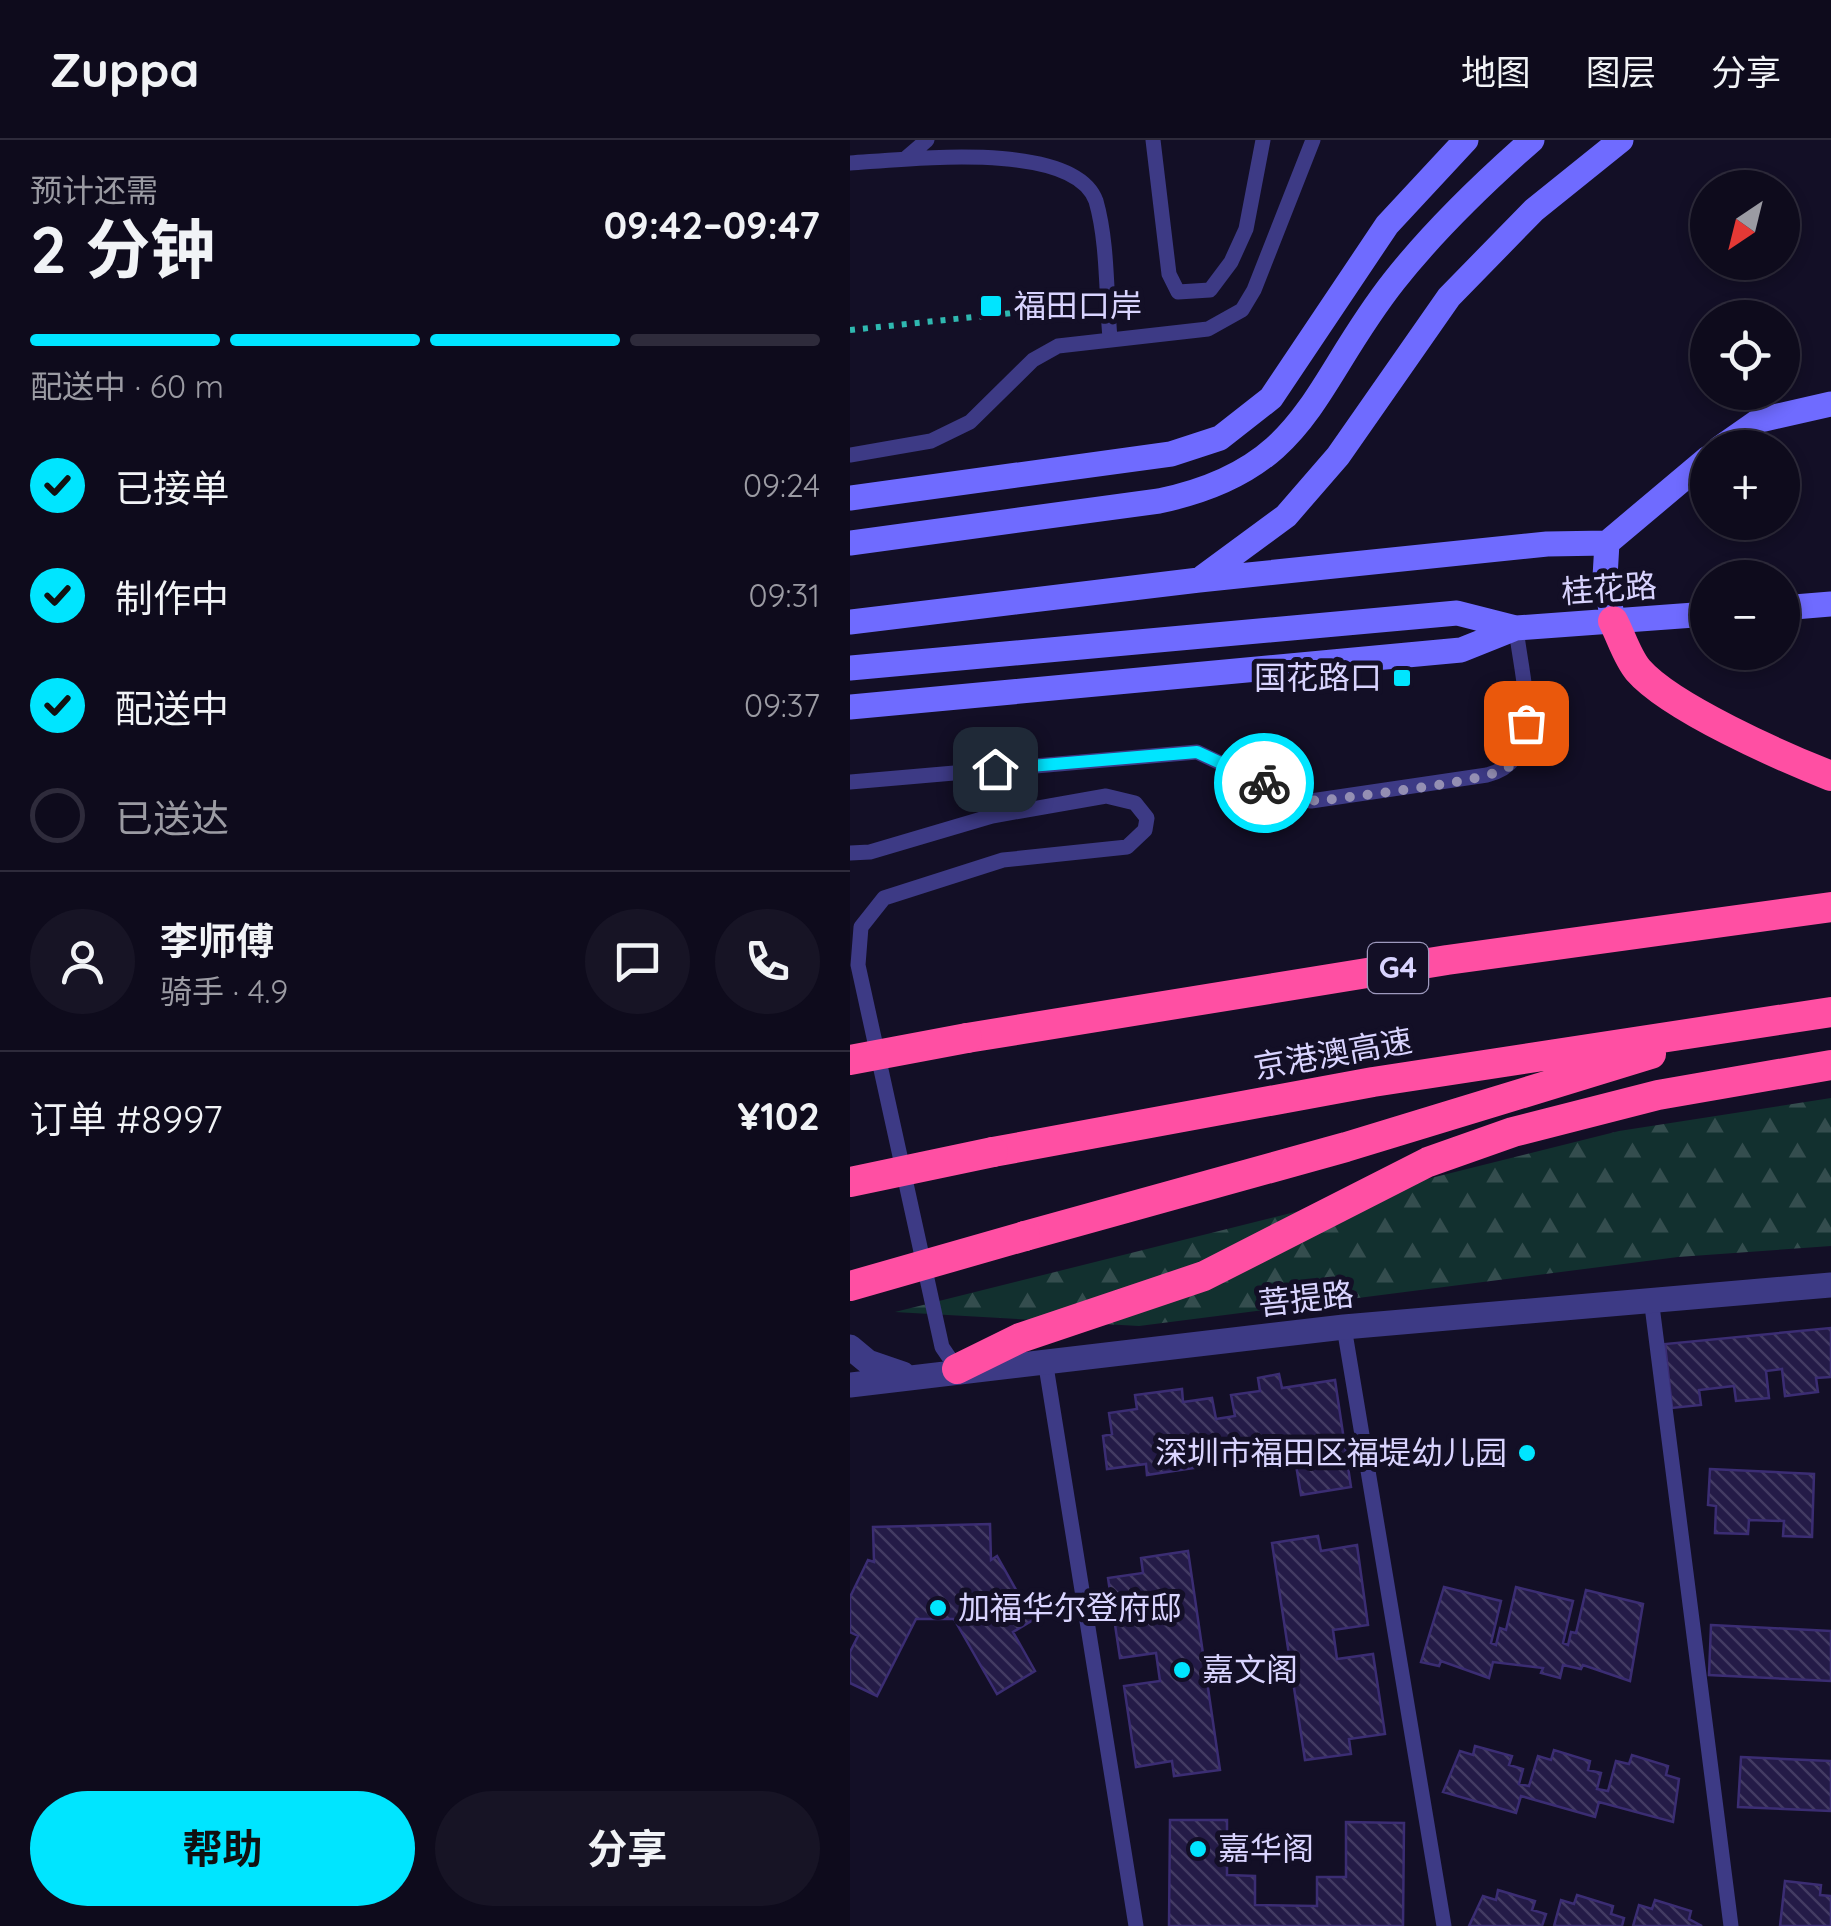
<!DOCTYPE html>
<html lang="zh">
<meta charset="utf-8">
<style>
body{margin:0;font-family:Quicksand,"Noto Sans SC",sans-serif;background:#171425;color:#f1f3f6;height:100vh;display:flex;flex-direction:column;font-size:38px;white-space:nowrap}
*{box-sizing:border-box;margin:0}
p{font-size:32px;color:#9b9ba3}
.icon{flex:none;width:55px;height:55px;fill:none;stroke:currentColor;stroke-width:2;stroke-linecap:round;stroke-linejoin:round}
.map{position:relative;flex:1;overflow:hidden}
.side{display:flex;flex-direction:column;background:#0e0b1c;width:850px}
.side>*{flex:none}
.needle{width:65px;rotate:215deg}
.fabs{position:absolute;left:840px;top:30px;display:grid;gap:20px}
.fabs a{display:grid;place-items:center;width:110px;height:110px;border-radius:50%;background:#0e0b1c;box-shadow:0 5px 15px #0003,0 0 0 2px #2e2b3b;font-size:50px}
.pin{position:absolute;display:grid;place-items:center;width:85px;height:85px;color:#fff;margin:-42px;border-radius:20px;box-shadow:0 5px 15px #0006}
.courier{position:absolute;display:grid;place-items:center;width:100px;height:100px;margin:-50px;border:8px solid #00e5ff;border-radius:50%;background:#fff;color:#222;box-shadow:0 2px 12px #0007}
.head em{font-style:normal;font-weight:700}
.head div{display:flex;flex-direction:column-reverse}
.head{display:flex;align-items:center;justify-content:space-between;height:170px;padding:0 30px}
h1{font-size:65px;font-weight:700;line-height:75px}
.bar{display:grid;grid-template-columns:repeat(4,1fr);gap:15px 10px;align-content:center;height:120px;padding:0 30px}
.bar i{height:12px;border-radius:8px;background:#2e2b3b}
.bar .on{background:#00e5ff}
.bar p{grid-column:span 4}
.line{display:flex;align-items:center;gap:25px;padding:0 30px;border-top:2px solid #2e2b3b}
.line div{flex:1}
.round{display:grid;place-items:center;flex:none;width:105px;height:105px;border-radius:52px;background:#171425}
ol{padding:0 30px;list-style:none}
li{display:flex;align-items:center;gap:30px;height:110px}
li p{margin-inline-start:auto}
li .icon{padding:10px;border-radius:50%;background:#00e5ff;color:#111;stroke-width:4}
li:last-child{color:#9b9ba3}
li i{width:55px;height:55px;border:5px solid #2e2b3b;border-radius:50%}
.primary-button{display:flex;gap:20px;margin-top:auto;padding:20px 30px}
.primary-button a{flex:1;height:115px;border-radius:60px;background:#00e5ff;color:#111;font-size:40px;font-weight:700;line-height:115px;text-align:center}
.primary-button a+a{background:#171425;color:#f1f3f6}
header{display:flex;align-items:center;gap:60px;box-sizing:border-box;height:140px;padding:0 50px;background:#0e0b1c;border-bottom:2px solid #2e2b3b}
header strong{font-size:48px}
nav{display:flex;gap:55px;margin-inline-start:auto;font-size:35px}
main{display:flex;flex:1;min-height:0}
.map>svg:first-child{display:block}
</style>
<header>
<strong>Zuppa</strong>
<nav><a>地图</a><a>图层</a><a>分享</a></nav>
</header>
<main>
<section class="side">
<div class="head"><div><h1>2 分钟</h1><p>预计还需</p></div><em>09:42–09:47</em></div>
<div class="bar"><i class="on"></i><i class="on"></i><i class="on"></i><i></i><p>配送中 · 60 m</p></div>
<ol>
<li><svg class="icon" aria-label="check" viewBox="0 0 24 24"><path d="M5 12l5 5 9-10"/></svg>已接单<p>09:24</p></li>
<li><svg class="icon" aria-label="check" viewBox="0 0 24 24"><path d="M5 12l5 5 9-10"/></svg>制作中<p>09:31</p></li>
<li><svg class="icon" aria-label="check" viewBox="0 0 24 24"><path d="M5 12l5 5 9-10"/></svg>配送中<p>09:37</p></li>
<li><i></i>已送达</li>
</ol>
<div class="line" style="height:180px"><a class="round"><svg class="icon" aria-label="person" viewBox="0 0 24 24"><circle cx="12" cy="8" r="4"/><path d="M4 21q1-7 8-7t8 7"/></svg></a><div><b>李师傅</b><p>骑手 · 4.9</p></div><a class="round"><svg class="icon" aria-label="chat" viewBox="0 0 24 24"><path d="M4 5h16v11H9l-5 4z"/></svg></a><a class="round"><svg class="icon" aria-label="phone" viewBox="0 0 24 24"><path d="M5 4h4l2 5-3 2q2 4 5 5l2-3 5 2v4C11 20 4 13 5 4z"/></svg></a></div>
<div class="line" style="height:130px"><div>订单 #8997</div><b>¥102</b></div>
<div class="primary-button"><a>帮助</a><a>分享</a></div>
</section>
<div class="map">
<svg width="981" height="1786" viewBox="0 0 981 1786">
<defs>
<pattern id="forest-firs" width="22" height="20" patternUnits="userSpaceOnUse" patternTransform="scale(2.5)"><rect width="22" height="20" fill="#12302f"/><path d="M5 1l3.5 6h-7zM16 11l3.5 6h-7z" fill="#344d4e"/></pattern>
<pattern id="building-back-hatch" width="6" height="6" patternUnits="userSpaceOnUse" patternTransform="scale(2.5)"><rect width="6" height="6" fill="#241b47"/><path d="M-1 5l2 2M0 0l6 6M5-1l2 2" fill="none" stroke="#433b63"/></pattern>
</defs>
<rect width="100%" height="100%" fill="#130f26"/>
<path fill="url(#forest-firs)" d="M981 958V1106L828 1117 289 1186 45 1172 769 991Z"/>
<path fill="url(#building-back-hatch)" stroke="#3b2d73" stroke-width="2.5" d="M981 1188V1237L966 1238 968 1252 935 1256 932 1229 916 1231 919 1258 886 1261 884 1246 849 1250 851 1265 822 1268 815 1204Z
M429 1234 432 1248 485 1240 501 1347 451 1355 444 1313 420 1317 418 1306 342 1317 344 1328 297 1335 296 1324 257 1329 253 1296 262 1294 259 1273 287 1269 285 1255 332 1249 333 1262 362 1258 366 1279 385 1276 381 1255 410 1251 408 1238Z
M860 1329 964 1334 962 1397 933 1396 934 1381 899 1380 898 1394 865 1393 866 1366 858 1365Z
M140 1384 141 1420 147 1416 183 1480 163 1492 185 1531 147 1554 104 1479H66L27 1556 0 1543V1512L8 1496 0 1492V1457L18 1420 24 1422 23 1387Z
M468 1396 471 1411 507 1405 518 1485 483 1490 487 1519 523 1514 535 1594 499 1599 501 1614 455 1620 422 1403Z
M338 1411 370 1630 324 1636 322 1621 286 1627 274 1546 310 1541 306 1513 270 1518 258 1438 293 1433 291 1418Z
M594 1447 651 1461 641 1503 646 1505 650 1488 656 1490 666 1447 723 1461 713 1503 718 1505 721 1492 726 1493 736 1450 793 1464 780 1541 733 1525 731 1529 713 1525 710 1538 691 1533 693 1528 643 1522 639 1538 591 1521 589 1526 571 1522Z
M861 1485 981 1491V1541L859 1535Z
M625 1606 662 1616 659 1625 673 1629 669 1644 679 1646 688 1616 701 1620 704 1610 740 1621 738 1630 751 1633 747 1649 758 1651 766 1621 779 1624 782 1615 818 1626 816 1635 829 1639 823 1682 749 1662 745 1677 671 1656 666 1673 593 1652 610 1611 623 1615Z
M891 1617 981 1621V1671L888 1667Z
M320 1680H377V1735L405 1736V1765L467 1766V1737H496V1682L554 1683 553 1786H319Z
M935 1741 971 1745 970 1755 981 1756V1786H930Z
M648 1750 685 1761 682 1770 696 1774 692 1786H619L633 1756 646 1760Z
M727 1755 763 1766 761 1774 774 1778 772 1786H704L711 1760 724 1764Z
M805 1760 841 1771 839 1779 852 1786H783L789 1765 802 1769Z"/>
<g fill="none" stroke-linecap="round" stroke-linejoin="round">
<path stroke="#2fb8b0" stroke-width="6" stroke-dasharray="5 8" stroke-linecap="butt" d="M0 190 200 169"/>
<path stroke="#3d3a85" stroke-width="15" d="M303 0 319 134 328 152 360 150 381 122 396 89 413 0
M55 19 77 0
M0 23C61 19 224 0 246 61 258 103 256 155 260 198
M0 315 81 301 120 282 183 220 208 206 358 189 392 170 404 150 463 0
M0 642 347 612 446 659 461 661 637 635C698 620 671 537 666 488
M0 713 20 712 142 676 256 656 285 663 297 678 295 690 277 707 153 720 34 758 11 787 8 825 92 1207 107 1229
M801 1158 881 1786
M494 1187 594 1786
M195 1220 286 1786"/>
<path stroke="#3d3a85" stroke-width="25" d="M0 1207 18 1222 53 1234
M0 1245 494 1187 981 1145"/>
<path stroke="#6f6bff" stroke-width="25" d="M870 308 910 280 981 264
M0 358 321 314 370 298 421 258 537 85 616 0
M0 403 309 361C459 330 461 246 544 141 585 89 632 44 682 0
M757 403 755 437 763 481
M353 437 436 376 488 316 599 157 684 70 771 0
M932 468 981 464
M0 482 349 440 697 404 757 403 858 318
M0 528 607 473 666 488
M0 567 611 510 666 488 858 474"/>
<path stroke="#ff4fa3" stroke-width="30" d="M763 481C771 496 777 517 788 530 821 568 933 617 981 636
M117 898 597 820 981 767
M143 1012 523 942 981 872
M175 1096 496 1007 801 914
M107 1229 170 1198 354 1136 578 1022 663 992 808 955 981 925"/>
<path stroke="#ff4fa3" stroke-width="30" d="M0 920 117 898
M0 1042 143 1012
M0 1146 175 1096"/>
</g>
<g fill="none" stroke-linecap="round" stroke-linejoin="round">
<path stroke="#948fb3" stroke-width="10" stroke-dasharray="0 18" d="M414 643 446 659 471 661C504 655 643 643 661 625 674 614 676 599 676 583"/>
<path stroke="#00e5ff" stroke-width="12" d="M145 629 347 612 414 643"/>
</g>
<g fill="#00e5ff" stroke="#130f26" stroke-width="4">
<rect x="129" y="154" width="24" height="24" rx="5"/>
<rect x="542" y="528" width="20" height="20" rx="5"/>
<circle cx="677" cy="1313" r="10"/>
<circle cx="88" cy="1468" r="10"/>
<circle cx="332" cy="1530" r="10"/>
<circle cx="348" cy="1709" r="10"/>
</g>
<g text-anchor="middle" stroke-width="10" stroke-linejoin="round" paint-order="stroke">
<rect fill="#130f26" stroke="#9e99be" stroke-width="2.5" x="518" y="803" width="60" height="50" rx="8"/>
<g font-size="30" font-weight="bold" fill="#d9d4ff">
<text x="548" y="838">G4</text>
</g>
<g font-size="32" fill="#d9d4ff" stroke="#130f26" text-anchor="start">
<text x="164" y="177">福田口岸</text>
<text x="532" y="549" text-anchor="end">国花路口</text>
<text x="657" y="1324" text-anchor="end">深圳市福田区福堤幼儿园</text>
<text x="108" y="1479">加福华尔登府邸</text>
<text x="352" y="1541">嘉文阁</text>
<text x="368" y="1720">嘉华阁</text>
</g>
<g font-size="32" fill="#d9d4ff" stroke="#130f26">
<text transform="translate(759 449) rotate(-4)" y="11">桂花路</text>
<text transform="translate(483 914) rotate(-10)" y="11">京港澳高速</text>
<text transform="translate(456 1159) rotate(-6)" y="11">菩提路</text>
</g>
</g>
</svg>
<div class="fabs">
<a><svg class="needle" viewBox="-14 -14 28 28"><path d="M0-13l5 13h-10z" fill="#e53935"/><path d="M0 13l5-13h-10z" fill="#9b9ba3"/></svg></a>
<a><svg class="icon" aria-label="locate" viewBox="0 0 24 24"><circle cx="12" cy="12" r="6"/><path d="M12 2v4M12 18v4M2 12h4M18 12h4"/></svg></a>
<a>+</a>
<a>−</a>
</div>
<div class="pin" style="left:676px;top:583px;background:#ea580c"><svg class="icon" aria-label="bag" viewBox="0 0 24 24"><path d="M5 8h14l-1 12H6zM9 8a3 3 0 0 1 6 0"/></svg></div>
<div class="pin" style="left:145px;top:629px;background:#1f2937"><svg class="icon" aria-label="home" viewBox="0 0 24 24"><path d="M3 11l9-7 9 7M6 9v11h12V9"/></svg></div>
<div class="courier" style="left:414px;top:643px"><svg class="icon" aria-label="bike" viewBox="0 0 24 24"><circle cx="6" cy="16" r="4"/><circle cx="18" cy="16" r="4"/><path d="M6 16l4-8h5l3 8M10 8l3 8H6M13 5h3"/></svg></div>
</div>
</main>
